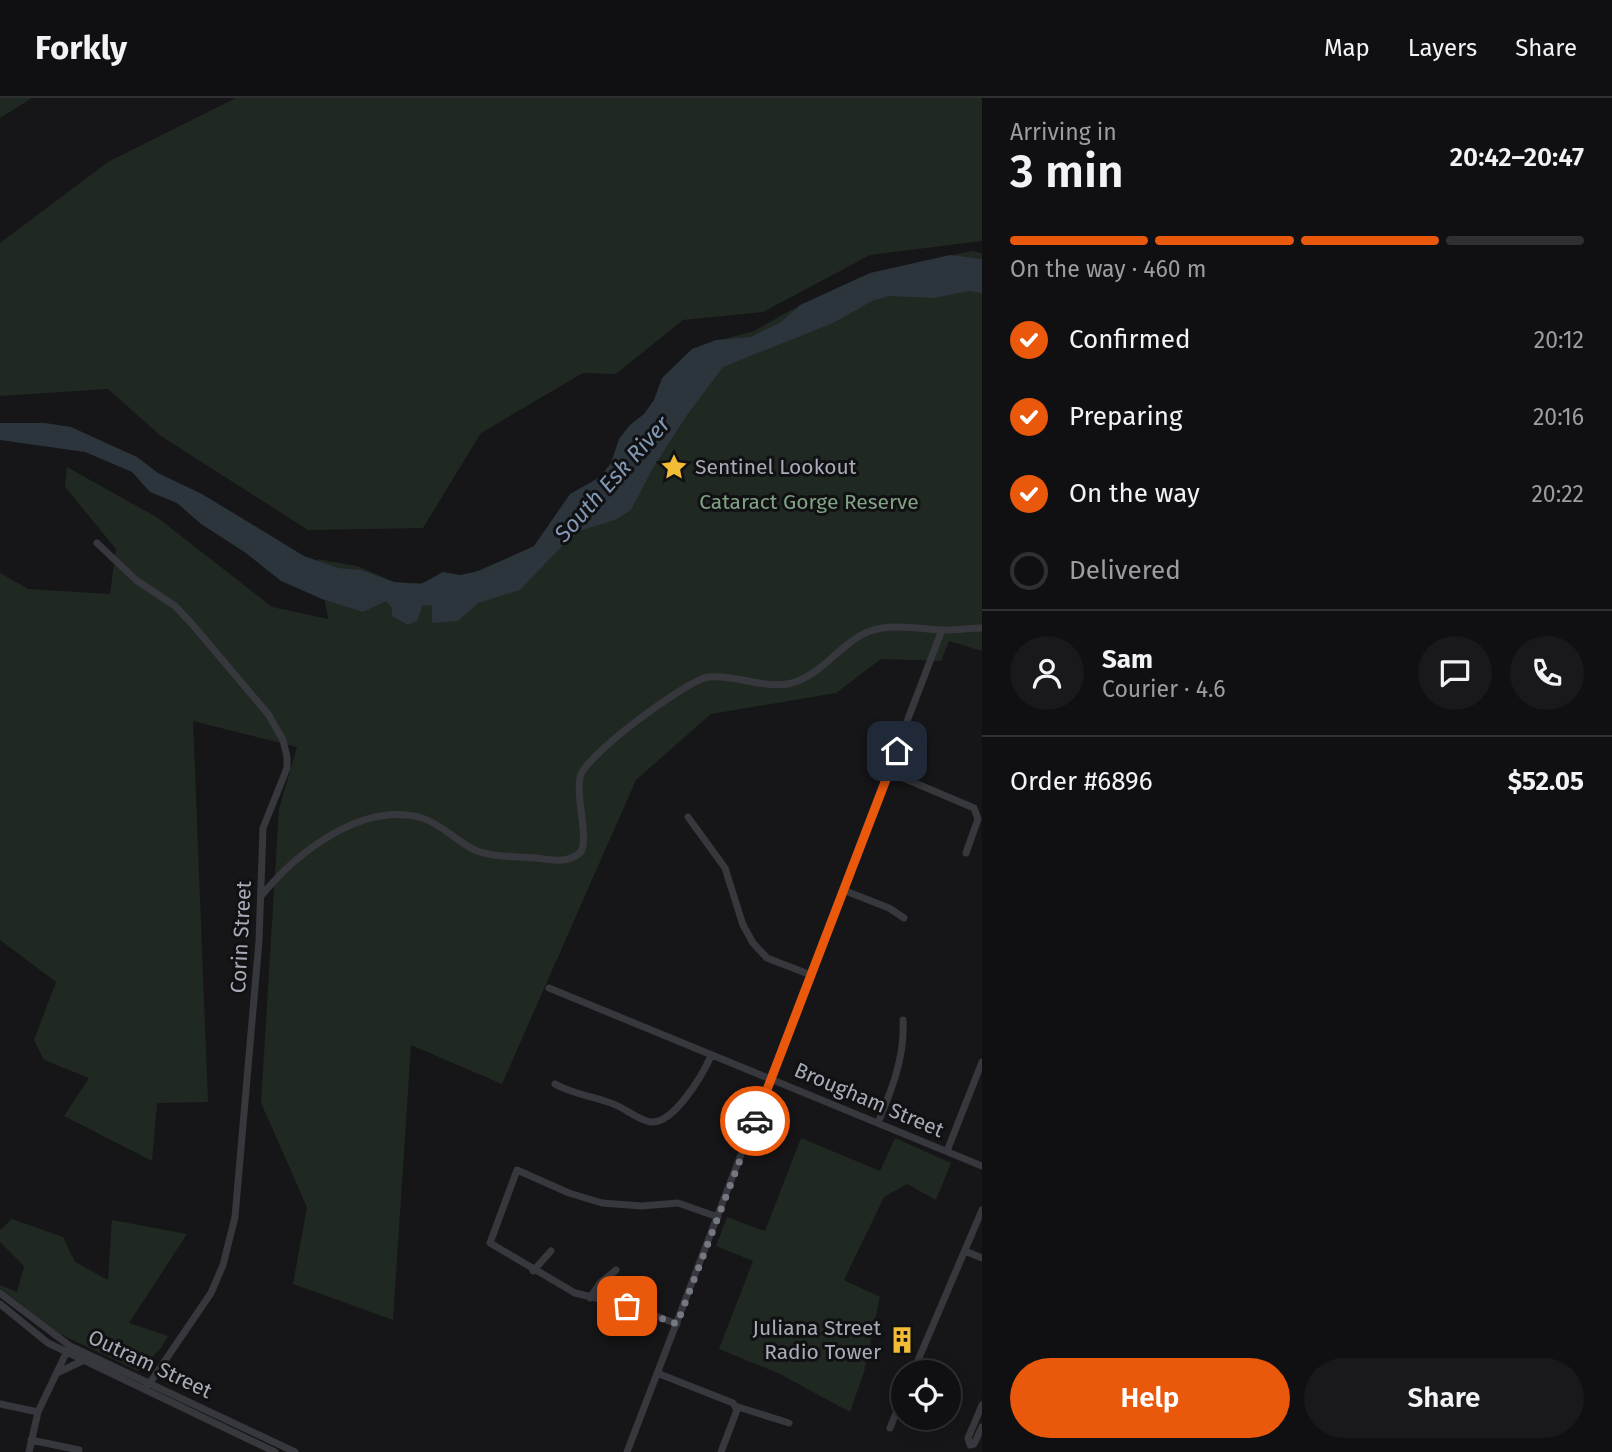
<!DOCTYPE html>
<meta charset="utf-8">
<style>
body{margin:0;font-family:"Fira Sans",sans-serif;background:#19191b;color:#f1f3f6;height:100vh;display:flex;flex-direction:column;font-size:26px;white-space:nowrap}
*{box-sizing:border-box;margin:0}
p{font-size:23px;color:#9c9d9f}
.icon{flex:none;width:38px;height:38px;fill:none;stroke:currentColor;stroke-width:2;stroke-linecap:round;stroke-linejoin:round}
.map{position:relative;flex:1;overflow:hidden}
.sheet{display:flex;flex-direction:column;background:#101012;width:630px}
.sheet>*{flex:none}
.fabs{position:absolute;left:891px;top:1262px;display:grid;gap:14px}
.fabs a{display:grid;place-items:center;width:70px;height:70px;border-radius:50%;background:#101012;box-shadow:0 4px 18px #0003,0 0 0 2px #303032;font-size:35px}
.pin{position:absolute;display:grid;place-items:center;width:60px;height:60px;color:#fff;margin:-30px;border-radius:14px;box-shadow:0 4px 10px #0006}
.courier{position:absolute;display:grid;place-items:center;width:70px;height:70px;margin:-35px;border:5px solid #ea580c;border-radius:50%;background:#fff;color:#222;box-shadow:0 2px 9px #0007}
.summary em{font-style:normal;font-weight:600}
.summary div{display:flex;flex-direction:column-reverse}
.summary{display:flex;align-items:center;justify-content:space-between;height:119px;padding:0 28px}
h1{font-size:46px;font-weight:600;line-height:52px}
.bar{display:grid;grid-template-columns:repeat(4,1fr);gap:10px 7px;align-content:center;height:84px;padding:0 28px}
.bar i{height:9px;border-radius:5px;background:#303032}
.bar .selected{background:#ea580c}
.bar p{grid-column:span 4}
.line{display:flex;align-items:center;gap:18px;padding:0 28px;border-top:2px solid #303032}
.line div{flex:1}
.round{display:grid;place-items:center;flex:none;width:74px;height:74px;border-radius:37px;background:#19191b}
ol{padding:0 28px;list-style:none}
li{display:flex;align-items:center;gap:21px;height:77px}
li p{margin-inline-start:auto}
li .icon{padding:7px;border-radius:50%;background:#ea580c;color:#fff;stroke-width:4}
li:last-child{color:#9c9d9f}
li i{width:38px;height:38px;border:4px solid #303032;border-radius:50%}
.button{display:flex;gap:14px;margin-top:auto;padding:14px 28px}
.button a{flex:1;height:80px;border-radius:42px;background:#ea580c;color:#fff;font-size:28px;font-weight:600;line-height:80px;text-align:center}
.button a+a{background:#19191b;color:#f1f3f6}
header{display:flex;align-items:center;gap:42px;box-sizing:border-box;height:98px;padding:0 35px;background:#101012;border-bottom:2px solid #303032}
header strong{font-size:33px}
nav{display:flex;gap:38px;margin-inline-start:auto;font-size:24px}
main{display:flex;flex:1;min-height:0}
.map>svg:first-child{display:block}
</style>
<header>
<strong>Forkly</strong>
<nav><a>Map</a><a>Layers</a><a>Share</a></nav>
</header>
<main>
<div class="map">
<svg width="982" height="1354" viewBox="0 0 982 1354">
<rect width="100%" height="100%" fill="#161618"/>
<path fill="#202822" d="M0 0H32L0 20Z
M236 0H982V143L870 157 763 214 683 222 616 276 583 275 481 335 423 430 308 432 161 338 108 291 0 298V145L108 64Z
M971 153 982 155V553L949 543 941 563 881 561 836 595 711 616 636 682 502 986 411 947 393 1222 293 1186 307 1109 261 1005 279 711 297 649 193 623 208 1004 157 1005 152 1063 64 1018 89 980 44 962 34 942 56 884 0 842V475L28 491 110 496 116 451 65 389 67 369 158 420 272 509 328 521 317 461 357 468 397 485H428L462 479 582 429 714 244 754 233 791 212 899 170Z
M801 1040 880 1073 895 1040 951 1065 936 1102 907 1086 884 1099 844 1182 880 1199 864 1274 850 1314 780 1276 719 1251 753 1163 716 1148 727 1119 765 1133Z
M12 1121 63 1139 75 1164 108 1182 112 1122 187 1136 129 1225 168 1238 161 1250 138 1273 58 1235 0 1190V1187L17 1194 24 1168 0 1144V1132Z"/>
<path fill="#2c343c" d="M950 157 982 161V195L969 193 934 200 889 198 872 203 833 225 723 269 687 317 653 370 631 412 615 422 582 432 565 445 520 492 478 505 458 523 432 525V508L423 507 417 523 408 527 392 518V510L386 503 363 514 322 501 281 483 246 455 201 426 177 405 150 394 132 374 85 354 0 342V325H45L71 329 137 359 158 375 202 396 304 458 338 470 361 472 394 484 421 486 443 474 460 477 479 473 534 448 570 396 600 379 611 365 619 341 630 327 644 316 654 302 662 280 692 251 716 242 751 239 781 224 800 207 870 175Z"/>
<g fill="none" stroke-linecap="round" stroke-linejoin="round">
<path stroke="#37383d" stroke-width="7" d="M97 445 136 482 175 508 192 526 268 616 283 642 287 659V670L263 730 259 843 235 1119 223 1167 211 1195 145 1292
M889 674 974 710 978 721 966 755
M688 719 725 770 743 827 753 845 767 860 811 877
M843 792 889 810 904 820
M262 797C297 754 363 703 422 720 442 726 458 745 477 753 496 760 517 758 536 760 553 762 567 766 581 754L583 748C586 725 576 701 580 679 584 658 687 582 708 579 736 576 765 592 792 585 820 577 837 551 861 537 886 524 913 530 940 532 954 533 968 530 982 530
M549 890 982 1068
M555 986C572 996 592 998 611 1005 624 1009 637 1022 651 1024 674 1026 703 976 711 958
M878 1025C892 991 905 959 903 922
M947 1053 982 964
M965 1153 982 1160
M533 1173 551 1153
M0 1195 70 1248 295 1354
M590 1200 600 1185 616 1172
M0 1206 48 1245 275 1354
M677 1226 633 1209 575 1195 490 1145 517 1072 569 1095 602 1105 642 1108 678 1105 718 1119
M913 1274 982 1112
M57 1275 82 1263
M657 1275 733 1305 737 1312 721 1354
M0 1306 38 1314
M735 1308 789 1325
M890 1330 903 1298
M31 1342 79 1352
M970 1347 968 1340 982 1307
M970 1347 974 1346 982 1329
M29 1354 38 1314 68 1251
M627 1354 942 532"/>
</g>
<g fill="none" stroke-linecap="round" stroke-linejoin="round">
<path stroke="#757880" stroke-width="7" stroke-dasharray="0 12.6" d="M627 1208 677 1226 755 1023"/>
<path stroke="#ea580c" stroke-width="9" d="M755 1023 897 653"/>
</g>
<defs>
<symbol id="sight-bare" viewBox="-9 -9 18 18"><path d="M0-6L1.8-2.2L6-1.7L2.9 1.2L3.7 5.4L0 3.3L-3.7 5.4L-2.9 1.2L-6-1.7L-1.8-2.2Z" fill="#f2bd35" stroke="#111113" stroke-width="2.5" paint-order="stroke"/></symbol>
<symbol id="building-bare" viewBox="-9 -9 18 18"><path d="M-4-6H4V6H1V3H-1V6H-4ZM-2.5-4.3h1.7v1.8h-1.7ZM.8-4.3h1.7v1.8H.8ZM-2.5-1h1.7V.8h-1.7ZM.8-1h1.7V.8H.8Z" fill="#f2bd35" stroke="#111113" stroke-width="2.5" paint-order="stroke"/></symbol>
</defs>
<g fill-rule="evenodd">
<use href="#sight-bare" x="655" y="350" width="38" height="38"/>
<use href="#building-bare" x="883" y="1223" width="38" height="38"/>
</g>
<g text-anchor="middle" stroke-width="6" stroke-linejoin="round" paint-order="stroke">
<g font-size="21" fill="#a8acb8" stroke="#111113" text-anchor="start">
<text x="695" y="376">Sentinel Lookout</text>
<text x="881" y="1237" text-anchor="end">Juliana Street<tspan x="881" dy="24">Radio Tower</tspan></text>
</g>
<g font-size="21" fill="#80a384" stroke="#111113">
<text x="809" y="411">Cataract Gorge Reserve</text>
</g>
<g font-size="21" fill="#a8acb8" stroke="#111113">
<text transform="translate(241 839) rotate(-87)" y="7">Corin Street</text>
<text transform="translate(869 1002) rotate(23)" y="7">Brougham Street</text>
<text transform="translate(150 1266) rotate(25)" y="7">Outram Street</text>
</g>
<g font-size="23" font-style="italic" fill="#8098b3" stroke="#111113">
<text transform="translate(612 381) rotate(-48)" y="8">South Esk River</text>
</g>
</g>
</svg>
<div class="fabs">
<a><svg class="icon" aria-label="locate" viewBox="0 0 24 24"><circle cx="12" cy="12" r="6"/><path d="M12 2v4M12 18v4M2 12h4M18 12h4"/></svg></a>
</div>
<div class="pin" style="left:627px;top:1208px;background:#ea580c"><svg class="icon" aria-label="bag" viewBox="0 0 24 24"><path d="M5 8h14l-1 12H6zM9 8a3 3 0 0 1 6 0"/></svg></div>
<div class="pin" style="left:897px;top:653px;background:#1f2937"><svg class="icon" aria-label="home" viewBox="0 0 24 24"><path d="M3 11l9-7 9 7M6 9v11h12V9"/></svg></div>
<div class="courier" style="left:755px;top:1023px"><svg class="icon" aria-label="car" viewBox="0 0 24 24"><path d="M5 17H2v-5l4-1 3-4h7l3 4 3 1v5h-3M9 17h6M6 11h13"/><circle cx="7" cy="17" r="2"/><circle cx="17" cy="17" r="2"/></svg></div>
</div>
<section class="sheet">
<div class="summary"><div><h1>3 min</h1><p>Arriving in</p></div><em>20:42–20:47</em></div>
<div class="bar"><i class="selected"></i><i class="selected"></i><i class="selected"></i><i></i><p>On the way · 460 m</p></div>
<ol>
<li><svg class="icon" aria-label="check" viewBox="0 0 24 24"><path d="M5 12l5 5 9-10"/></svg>Confirmed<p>20:12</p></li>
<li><svg class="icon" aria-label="check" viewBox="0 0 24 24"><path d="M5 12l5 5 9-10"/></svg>Preparing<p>20:16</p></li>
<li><svg class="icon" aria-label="check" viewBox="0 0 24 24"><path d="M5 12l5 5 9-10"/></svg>On the way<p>20:22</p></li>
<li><i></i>Delivered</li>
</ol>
<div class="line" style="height:126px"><a class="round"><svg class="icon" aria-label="person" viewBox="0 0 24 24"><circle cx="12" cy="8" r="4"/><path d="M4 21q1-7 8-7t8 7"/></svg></a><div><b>Sam</b><p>Courier · 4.6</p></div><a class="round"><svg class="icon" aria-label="chat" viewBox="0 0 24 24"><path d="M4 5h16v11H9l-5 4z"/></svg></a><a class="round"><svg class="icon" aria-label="phone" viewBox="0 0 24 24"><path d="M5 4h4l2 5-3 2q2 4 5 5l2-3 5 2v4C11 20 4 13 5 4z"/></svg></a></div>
<div class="line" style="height:91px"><div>Order #6896</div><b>$52.05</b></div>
<div class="button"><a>Help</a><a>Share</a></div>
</section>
</main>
